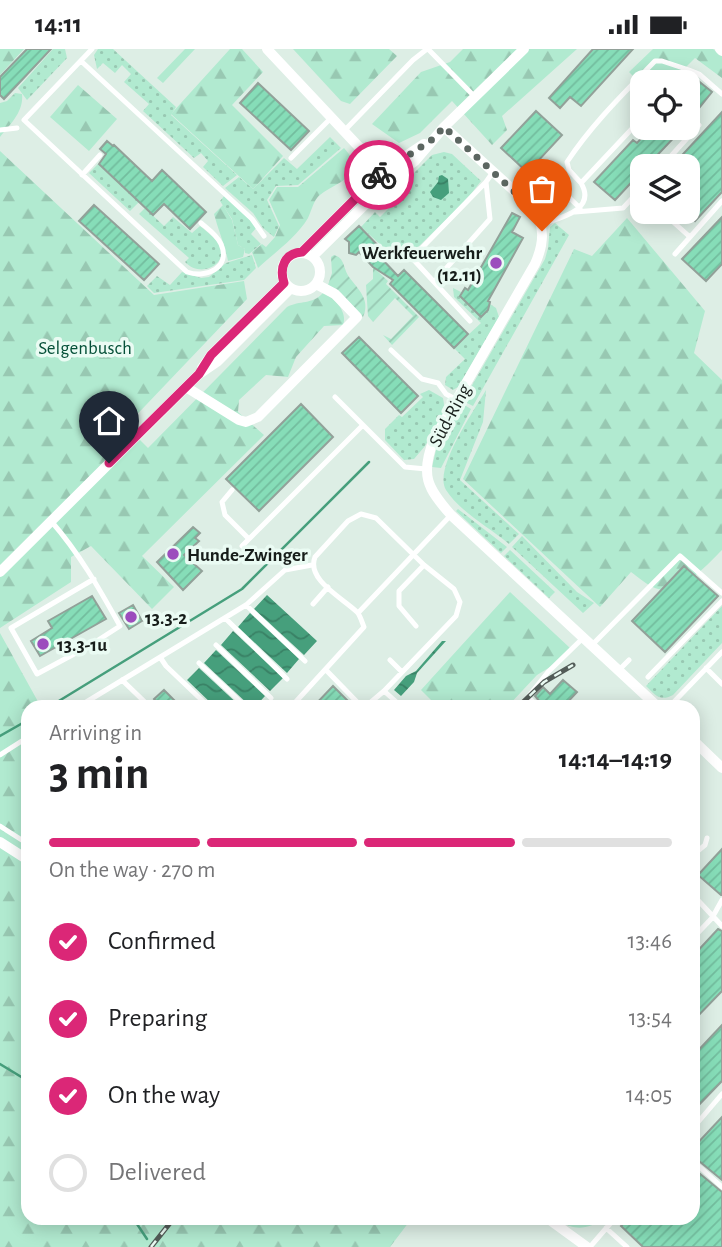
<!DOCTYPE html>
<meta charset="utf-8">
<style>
body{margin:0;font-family:"Alegreya Sans",sans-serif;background:#f6f6f6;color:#202124;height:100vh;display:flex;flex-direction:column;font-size:26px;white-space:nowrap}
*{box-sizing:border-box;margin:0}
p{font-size:23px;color:#757577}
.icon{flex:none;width:38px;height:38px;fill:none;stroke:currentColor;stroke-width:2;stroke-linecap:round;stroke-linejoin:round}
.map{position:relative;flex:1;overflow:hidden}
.sheet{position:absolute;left:21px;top:651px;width:679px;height:525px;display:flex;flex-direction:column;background:#fff;border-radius:21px;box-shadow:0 4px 18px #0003}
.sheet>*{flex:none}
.controls{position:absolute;left:630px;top:21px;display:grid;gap:14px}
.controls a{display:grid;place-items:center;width:70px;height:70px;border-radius:14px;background:#fff;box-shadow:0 4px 18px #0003;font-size:35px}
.pin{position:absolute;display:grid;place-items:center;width:60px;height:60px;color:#fff;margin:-72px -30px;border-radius:50% 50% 50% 0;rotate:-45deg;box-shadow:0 0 7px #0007}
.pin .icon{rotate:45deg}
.courier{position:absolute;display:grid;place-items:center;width:70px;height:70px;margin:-35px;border:5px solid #db2777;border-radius:50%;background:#fff;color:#222;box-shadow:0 2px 9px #0007}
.head em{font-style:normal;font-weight:700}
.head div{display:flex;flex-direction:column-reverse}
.head{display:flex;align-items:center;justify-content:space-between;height:119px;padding:0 28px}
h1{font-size:46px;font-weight:700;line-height:52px}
.bar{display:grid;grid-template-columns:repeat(4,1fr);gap:10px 7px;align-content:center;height:84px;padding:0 28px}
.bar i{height:9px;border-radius:5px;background:#e0e0e0}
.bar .current{background:#db2777}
.bar p{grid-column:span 4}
ol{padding:0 28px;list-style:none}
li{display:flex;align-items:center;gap:21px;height:77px}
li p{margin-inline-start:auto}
li .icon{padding:7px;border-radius:50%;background:#db2777;color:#fff;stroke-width:4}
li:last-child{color:#757577}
li i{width:38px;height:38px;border:4px solid #e0e0e0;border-radius:50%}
.status{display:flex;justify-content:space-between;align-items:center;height:49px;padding:0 35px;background:#fff;direction:ltr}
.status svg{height:19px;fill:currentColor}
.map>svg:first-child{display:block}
</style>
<div class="status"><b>14:11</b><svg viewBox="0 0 49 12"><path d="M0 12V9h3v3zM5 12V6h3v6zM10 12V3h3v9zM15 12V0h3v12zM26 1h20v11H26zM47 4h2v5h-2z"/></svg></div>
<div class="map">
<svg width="722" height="1198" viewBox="0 0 722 1198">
<defs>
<pattern id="grass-dots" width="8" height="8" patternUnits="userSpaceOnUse" patternTransform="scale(1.75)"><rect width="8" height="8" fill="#b1ead0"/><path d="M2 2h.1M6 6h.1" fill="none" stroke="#98c8b2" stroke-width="1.8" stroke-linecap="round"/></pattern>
<pattern id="forest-firs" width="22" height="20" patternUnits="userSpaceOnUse" patternTransform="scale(1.75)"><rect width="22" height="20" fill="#b1ead0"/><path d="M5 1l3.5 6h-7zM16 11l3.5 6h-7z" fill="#98c8b2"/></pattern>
<pattern id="garden-furrows" width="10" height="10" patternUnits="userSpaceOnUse" patternTransform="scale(1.75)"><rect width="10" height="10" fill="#b1ead0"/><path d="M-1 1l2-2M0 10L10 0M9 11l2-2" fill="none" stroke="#98c8b2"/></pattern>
<pattern id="water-waves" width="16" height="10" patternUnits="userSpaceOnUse" patternTransform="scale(1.75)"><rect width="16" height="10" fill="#469f7c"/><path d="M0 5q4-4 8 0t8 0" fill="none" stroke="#398165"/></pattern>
<pattern id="building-hatch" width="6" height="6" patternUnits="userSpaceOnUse" patternTransform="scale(1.75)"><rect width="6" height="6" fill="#86ddb8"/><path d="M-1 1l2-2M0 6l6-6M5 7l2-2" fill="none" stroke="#73bd9e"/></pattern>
</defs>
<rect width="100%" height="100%" fill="#ddeee5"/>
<path fill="url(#grass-dots)" d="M53 0H65L67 9 27 51 18 39Z
M98 0H113L176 58 171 66 237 126 223 137 203 118 208 112 201 104 194 109 143 62 149 55 124 33 131 25 122 16 115 24 103 14 97 20 94 6Z
M330 88 341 99 298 136 276 137 267 151 279 177 274 188 263 179 253 164 225 139 239 128 253 140 284 109 297 120Z
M444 103 452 105 481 132 467 150 410 206 395 209 361 178 375 163 380 168 389 159 384 154 432 106Z
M98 115 139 153 130 162 89 124Z
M524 130 531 137H550L566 151 567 157 547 160 520 135Z
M225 146 257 178 251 185 261 195 249 205 245 204V200L238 196 232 170 220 152Z
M145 159 164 177 173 168 192 184 200 177C206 182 213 187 218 193 232 213 202 231 185 213L189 209 139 165Z
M555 174 569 186 473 357 463 352 545 210 548 199 550 178Z
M252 206 256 219 244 231 154 244 147 237 157 227 170 236 182 223 201 229 209 228 226 214Z
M453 239 461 243 460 247 481 268 488 261 490 255 496 259 499 268 458 338 453 341 445 336 446 328 465 310 454 299 481 274 454 248Z
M429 341 443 349 445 361 425 397 414 410 404 411 385 391V380L399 366 402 368 423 348 420 345Z
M486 341 483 373 460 431 519 485 509 495C489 478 460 463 446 441 433 420 474 362 486 341Z
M461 354 471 360 441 419 432 418 436 401Z
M458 460 507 498 501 504 456 462Z
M522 487 577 543 594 554 583 564 512 498Z
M510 501 555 543 549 549 504 507Z
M722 557V594L673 646C660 653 655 646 646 637Z"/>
<path fill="url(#forest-firs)" d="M0 0H24L0 26Z
M185 0H195L163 34 157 29Z
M230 0H242L263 23 232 56 283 107 253 140 171 65Z
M293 0H389L397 7 350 55 341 52Z
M463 0H577L502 67 507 81 492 96 452 52 420 84 399 94 372 75 421 23 450 13Z
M653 0H713L722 7V29L695 9 671 33H642V36L629 23Z
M78 36 117 70 89 102 50 68Z
M15 44 22 45C24 63 10 75 0 88V54L7 52Z
M344 99C372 129 330 134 317 149 313 154 311 163 308 169 296 189 274 204 258 219L252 203 262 195 266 198 275 188 280 176 269 151 277 138H298Z
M0 102 154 246 244 232 247 250 126 377 148 399 287 258C300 251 312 256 323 244 335 249 348 263 343 276L324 277 296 308 288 328 266 326 239 351 238 363 264 386 142 507 174 538 152 560 91 497 71 508V533L0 579Z
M223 156 232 171 238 196 245 200 243 208 228 212C225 196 218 181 214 165Z
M627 169 705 262 694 304 722 331V501C707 516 679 548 655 539 647 536 638 528 631 523L600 558 463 430 574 200 592 207Z
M510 543 570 599 555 615 537 626 507 658H438L421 641Z
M0 584 41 658H28V668L21 672 28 683V1169H412L390 1198H0Z
M554 1169H607C584 1181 577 1183 554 1169Z"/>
<path fill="url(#garden-furrows)" d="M334 206C345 209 343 219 349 228 358 240 371 251 363 268L341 244 328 236 332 224 331 208Z
M373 218 388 232 386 235 419 268 392 296 383 286 391 290 413 267 395 249 373 273 368 267 366 236 373 230Z"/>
<path fill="url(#water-waves)" d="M442 126 448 130 449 144 441 151 433 148 430 143 438 133 439 127Z
M267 546 317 592 304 606 254 560Z
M250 564 299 610 287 624 238 578Z
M233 582 283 629 270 642 221 596Z
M442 592H446L417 624 414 633 401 647 394 641 406 627 416 622Z
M216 601 265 647 255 658H251L204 614Z
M199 619 241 658H215L187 631Z"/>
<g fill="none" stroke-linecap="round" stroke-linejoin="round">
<path stroke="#469f7c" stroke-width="2.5" d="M49 658 242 540 369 413
M0 687 28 671
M0 1015 28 1032
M133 1169 147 1190"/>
</g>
<path fill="url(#building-hatch)" stroke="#92a199" stroke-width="2" d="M27 0H51L4 50 0 46V28Z
M593 0H633L581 57 570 48 560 59 549 49Z
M696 30 712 43 688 73V39Z
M258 34 309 82 291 101 240 54Z
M536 62 562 86 538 112 532 114 531 119 527 123 501 99Z
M722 63V143L695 172 688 166V117H672Z
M651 79H683L647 117H642V122L615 151 594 133 633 91 637 94Z
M107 92 113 97 114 96 152 132 162 121 206 163 190 180 164 155 153 166 99 115 106 105 100 100Z
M94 156 159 215 144 231 79 172Z
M512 164 520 168 512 183 523 189 488 252 490 253 488 261 481 268 460 247 465 239 468 241Z
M722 168V215L706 232 682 210Z
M359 177 387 206 382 210 398 227 404 221 468 285 454 299 390 235 393 231 373 218 359 203 356 206 349 204V193L345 190Z
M359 288 418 347 401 364 342 304Z
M301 355 333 388 259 462 226 430Z
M193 478 200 484 195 489 199 492 184 506 202 522 183 541 157 513Z
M684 517 718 547 665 603 632 572Z
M92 547 106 570 40 607 31 592 52 579 48 572Z
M133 556 142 572 129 580 119 564Z
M563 631 577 643 563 658H544L535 647 543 638 550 645Z
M333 637 347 651 340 658H313Z
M164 641 181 658H162L154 650Z
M722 800V846H721L698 826Z
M718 880 722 882V942L693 972V907Z
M722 976V1032L693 1062V1007Z
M722 1068V1131L693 1107V1099Z
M693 1119 722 1143V1198H643L621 1177 629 1169H693Z"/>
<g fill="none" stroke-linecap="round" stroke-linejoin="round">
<path stroke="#fff" stroke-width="5" d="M92 0 24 71 187 223C207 230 231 218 221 195 217 186 208 180 201 174
M428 0 475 48
M81 12 252 170 264 187
M677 33 689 21 699 25 722 45
M0 81 17 79
M343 83 413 11 427 0
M291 109 331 69
M536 117 580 159
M662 117 699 76
M82 126 100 106
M581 134 569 121 567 113C592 75 624 44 655 12H662L689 21
M575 163 623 159 639 142 642 145
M662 163 690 188
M542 175C560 169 597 161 581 134L642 69
M675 205 722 152
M434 233 490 170 486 133
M470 272 412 209 486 133 493 123
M391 301 422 330 438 334 446 345 457 351
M335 348 405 418 426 420
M232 441 222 453 225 466 249 490
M51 472C79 504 99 539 120 577L89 597 37 625 11 579 94 530
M242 497 363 376
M313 555 328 538
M246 556 305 612
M358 564 451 466
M225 569 287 630
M416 577 399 557V542L424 516
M216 596 271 649
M591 597 680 507 722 544
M160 608 166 617 209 658
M390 611 402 623
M199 614 246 658
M706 619 722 635
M326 621 360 656
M618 622 629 611
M648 628 722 552
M122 631 150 658
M384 642 402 658
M528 648 539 658
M78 658 246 556 285 521 312 516
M291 658 364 578C362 573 360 566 357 563 343 549 306 531 315 508L348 472 361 465 376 469 424 516 454 540 460 553 456 567 384 642 371 653 359 658
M520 658 548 623 583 589
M669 658 722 603
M0 706 28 688
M0 777 28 795
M693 806 705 796 707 789
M693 846 722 877
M693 889 712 869 722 851
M693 1079 722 1045
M693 1112 722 1138
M606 1179 627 1198
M590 1198 615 1169"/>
<path stroke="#fff" stroke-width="10" d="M267 0 390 131
M720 0 722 2
M444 78 532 158C546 176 544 195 535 215L434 390C420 426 427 439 451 466L658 658
M302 203 382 123 424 95
M282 223a19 19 0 1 1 38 0a19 19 0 1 1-38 0Z
M313 207 390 131 415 112 444 78 524 0
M202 319 211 306 284 234
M186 338 239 371 246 373 258 368 357 268 335 245 316 235
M0 523 199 325 218 312 290 240
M693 691 722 719
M0 793 28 811
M547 1169 587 1198"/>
<defs>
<path id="rail" d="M518 658 544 633 573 616
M151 1198 174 1169"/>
</defs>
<use href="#rail" stroke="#535c58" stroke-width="5"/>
<use href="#rail" stroke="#eafbf3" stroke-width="2.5" stroke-dasharray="8" stroke-linecap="butt"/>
</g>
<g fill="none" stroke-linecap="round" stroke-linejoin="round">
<path stroke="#5c6661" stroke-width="7" stroke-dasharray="0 12.6" d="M379 126 433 90 444 78 531 158 540 169 542 182"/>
<path stroke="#db2777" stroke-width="9" d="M109 414 199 325 211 306 284 234C279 218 285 204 302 203L379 126"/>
</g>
<g fill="#9c4dbd" stroke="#eafbf3" stroke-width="2.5">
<circle cx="496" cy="214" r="7"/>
<circle cx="173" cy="505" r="7"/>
<circle cx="131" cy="568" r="7"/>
<circle cx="43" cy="595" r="7"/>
</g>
<g text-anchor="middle" stroke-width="7" stroke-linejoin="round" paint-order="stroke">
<g font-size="19" font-weight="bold" fill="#171d1a" stroke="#eafbf3" text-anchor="start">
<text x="482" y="210" text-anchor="end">Werkfeuerwehr<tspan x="482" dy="22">(12.11)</tspan></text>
<text x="187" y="512">Hunde-Zwinger</text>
<text x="145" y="575">13.3-2</text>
<text x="57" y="602">13.3-1u</text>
</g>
<g font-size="19" fill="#055038" stroke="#eafbf3">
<text x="85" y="305">Selgenbusch</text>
</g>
<g font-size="19" fill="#171d1a" stroke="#eafbf3">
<text transform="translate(449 366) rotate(-62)" y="7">Süd-Ring</text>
</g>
</g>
</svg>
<div class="controls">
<a><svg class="icon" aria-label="locate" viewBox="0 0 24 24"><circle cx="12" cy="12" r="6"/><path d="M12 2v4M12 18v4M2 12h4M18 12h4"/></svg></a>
<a><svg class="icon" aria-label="layers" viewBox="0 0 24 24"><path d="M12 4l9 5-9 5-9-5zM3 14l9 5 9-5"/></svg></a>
</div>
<div class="pin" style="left:542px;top:182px;background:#ea580c"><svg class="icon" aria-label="bag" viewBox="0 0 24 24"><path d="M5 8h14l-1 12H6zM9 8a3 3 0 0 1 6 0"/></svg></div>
<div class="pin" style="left:109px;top:414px;background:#1f2937"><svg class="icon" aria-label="home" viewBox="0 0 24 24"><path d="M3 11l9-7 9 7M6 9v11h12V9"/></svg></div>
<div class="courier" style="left:379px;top:126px"><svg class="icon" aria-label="bike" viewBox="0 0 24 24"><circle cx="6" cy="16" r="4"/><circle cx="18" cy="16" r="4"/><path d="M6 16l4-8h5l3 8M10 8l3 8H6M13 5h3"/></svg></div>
<section class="sheet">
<div class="head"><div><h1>3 min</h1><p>Arriving in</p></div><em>14:14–14:19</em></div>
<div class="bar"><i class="current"></i><i class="current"></i><i class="current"></i><i></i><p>On the way · 270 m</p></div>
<ol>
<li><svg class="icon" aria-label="check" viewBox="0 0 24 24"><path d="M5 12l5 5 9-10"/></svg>Confirmed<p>13:46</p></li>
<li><svg class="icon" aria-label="check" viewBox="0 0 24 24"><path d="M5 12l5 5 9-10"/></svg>Preparing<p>13:54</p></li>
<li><svg class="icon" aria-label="check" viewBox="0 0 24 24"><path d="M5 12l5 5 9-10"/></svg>On the way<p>14:05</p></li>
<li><i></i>Delivered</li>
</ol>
</section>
</div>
